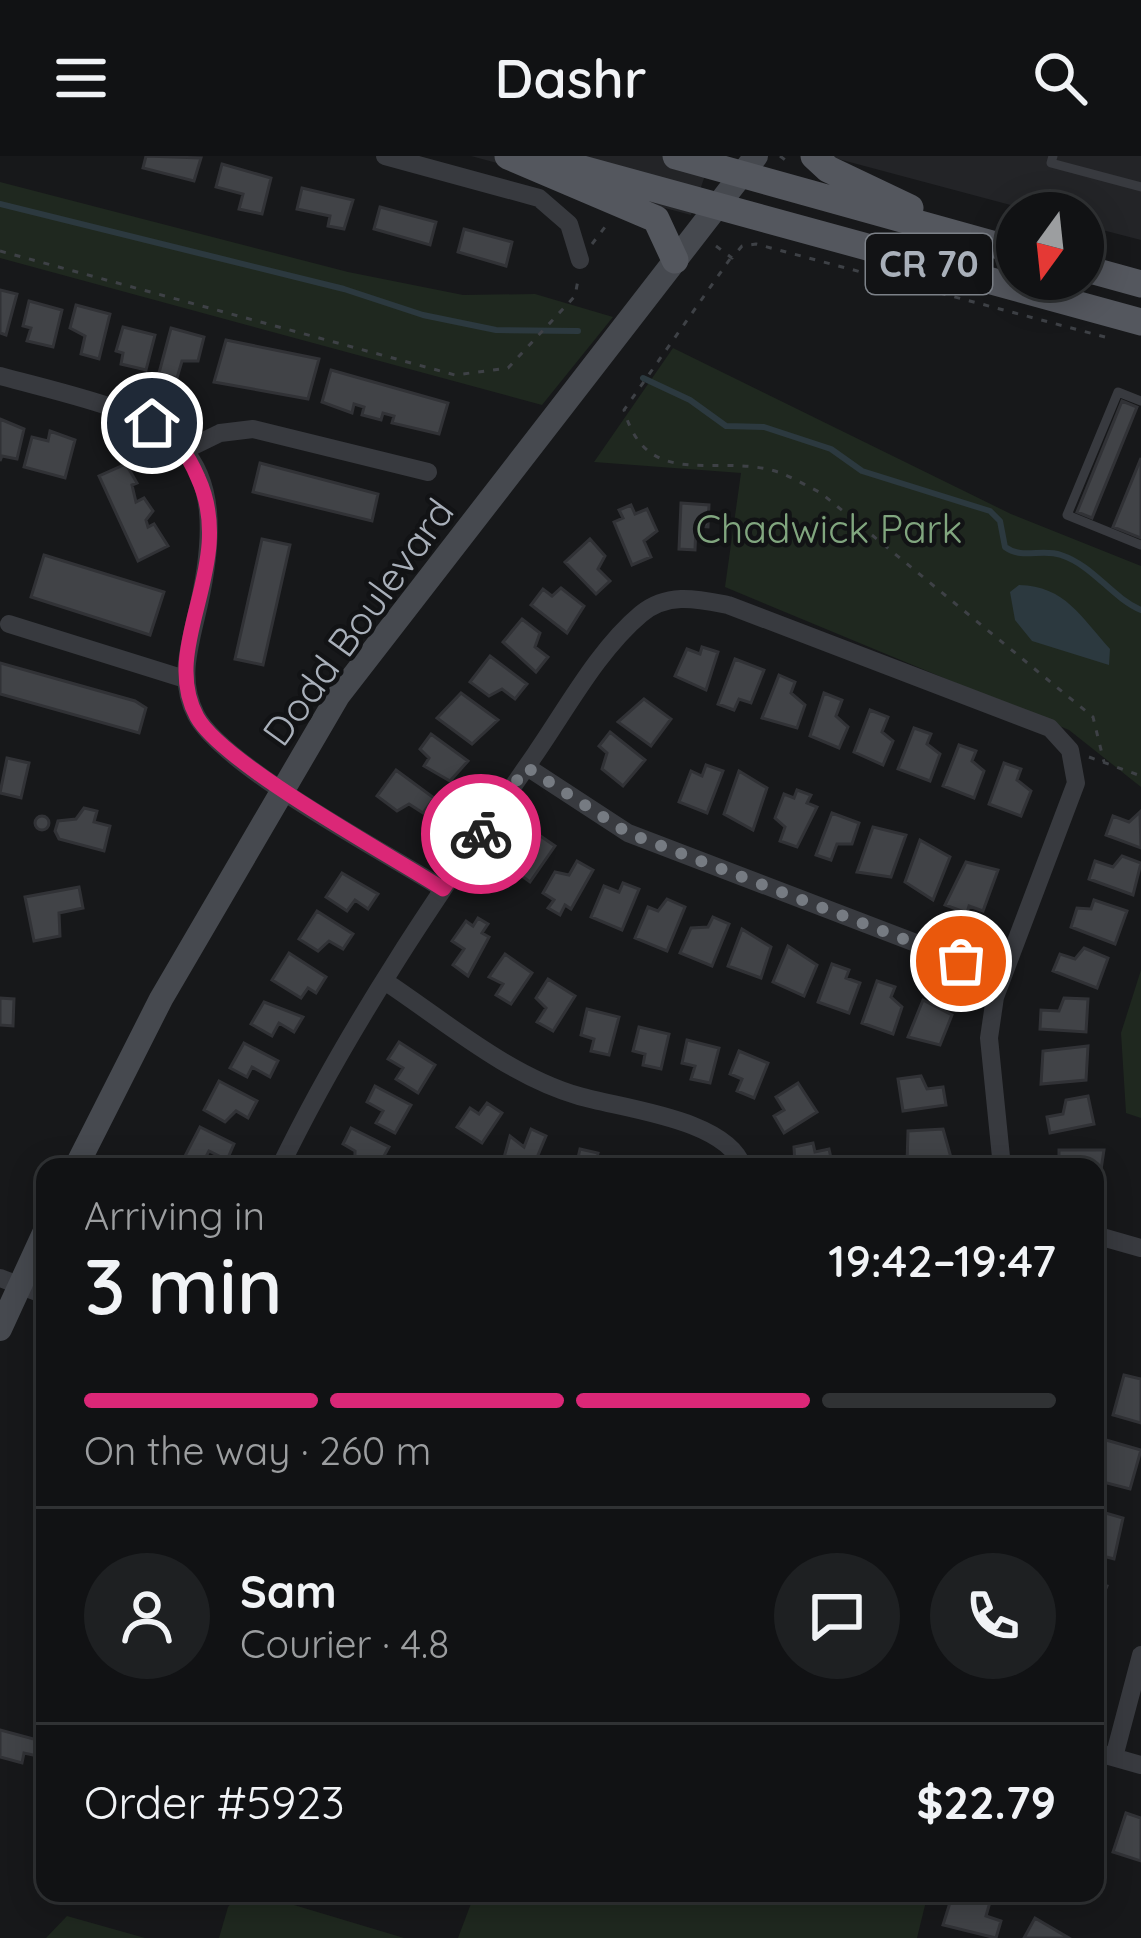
<!DOCTYPE html>
<meta charset="utf-8">
<style>
body{margin:0;font-family:Quicksand,sans-serif;background:#1e2022;color:#f1f3f6;height:100vh;display:flex;flex-direction:column;font-size:45px;white-space:nowrap}
*{box-sizing:border-box;margin:0}
p{font-size:39px;color:#9c9ea0}
.icon{flex:none;width:66px;height:66px;fill:none;stroke:currentColor;stroke-width:2;stroke-linecap:round;stroke-linejoin:round}
.map{position:relative;flex:1;overflow:hidden}
.sheet{position:absolute;left:36px;top:1002px;width:1068px;height:744px;display:flex;flex-direction:column;background:#111214;border-radius:24px;box-shadow:0 6px 30px #0003,0 0 0 3px #303234}
.sheet>*{flex:none}
.needle{width:78px;rotate:195deg}
.fabs{position:absolute;left:996px;top:36px;display:grid;gap:24px}
.fabs a{display:grid;place-items:center;width:108px;height:108px;border-radius:50%;background:#111214;box-shadow:0 6px 30px #0003,0 0 0 3px #303234;font-size:60px}
.pin{position:absolute;display:grid;place-items:center;width:102px;height:102px;color:#fff;margin:-51px;border:6px solid #fff;border-radius:50%;box-shadow:0 3px 12px #0007}
.courier{position:absolute;display:grid;place-items:center;width:120px;height:120px;margin:-60px;border:9px solid #db2777;border-radius:50%;background:#fff;color:#222;box-shadow:0 3px 15px #0007}
.summary em{font-style:normal;font-weight:600}
.summary div{display:flex;flex-direction:column-reverse}
.summary{display:flex;align-items:center;justify-content:space-between;height:204px;padding:0 48px}
h1{font-size:78px;font-weight:600;line-height:90px}
.bar{display:grid;grid-template-columns:repeat(4,1fr);gap:18px 12px;align-content:center;height:144px;padding:0 48px}
.bar i{height:15px;border-radius:9px;background:#303234}
.bar .on{background:#db2777}
.bar p{grid-column:span 4}
.line{display:flex;align-items:center;gap:30px;padding:0 48px;border-top:3px solid #303234}
.line div{flex:1}
.round{display:grid;place-items:center;flex:none;width:126px;height:126px;border-radius:63px;background:#1e2022}
header{display:flex;justify-content:space-between;align-items:center;height:156px;padding:0 48px;background:#111214;font-size:54px;font-weight:600}
.map>svg:first-child{display:block}
</style>
<header><svg class="icon" aria-label="menu" viewBox="0 0 24 24"><path d="M4 6h16M4 12h16M4 18h16"/></svg>Dashr<svg class="icon" aria-label="search" viewBox="0 0 24 24"><circle cx="10" cy="10" r="6"/><path d="M15 15l6 6"/></svg></header>
<div class="map">
<svg width="1141" height="1782" viewBox="0 0 1141 1782">
<rect width="100%" height="100%" fill="#17181a"/>
<path fill="#232427" d="M471 0H712L691 59Z
M827 0H1141V84L1083 69V57H1040Z"/>
<path fill="#1f281f" d="M0 26 348 116 463 139 535 138 613 161 542 249 0 102Z
M673 192 1011 358 1141 410V631L1069 574 725 431 741 317 594 306Z
M1141 814V962L1126 957 1121 877Z
M241 1737H254L404 1782H219L228 1751Z
M475 1737H928L917 1782H458Z
M67 1760 145 1782H46Z"/>
<path fill="#2c393f" d="M1019 429C1065 430 1081 461 1110 493L1109 509 1032 485 1015 464 1010 436Z"/>
<g fill="none" stroke-linecap="round" stroke-linejoin="round">
<path stroke="#2c393f" stroke-width="6" d="M0 48 344 133 423 159 496 174 578 175
M643 222 690 244 726 270 764 271 831 293 862 315 990 355 1000 365 1005 391C1023 404 1041 392 1061 399 1094 410 1111 441 1141 454"/>
</g>
<path fill="#414347" stroke="#313236" stroke-width="3" d="M146 0 201 2 194 25 143 12Z
M222 8 271 22 262 58 239 53 243 38 216 31Z
M302 32 353 44 344 73 328 70 330 60 297 53Z
M380 51 436 66 430 89 374 73Z
M464 73 512 86 506 110 458 96Z
M0 134 17 138 6 179 0 177Z
M29 145 62 154 53 191 27 185 31 172 23 170Z
M76 149 110 158 99 203 81 198 85 180 70 172Z
M123 171 155 179 146 214 121 208 123 197 116 195Z
M171 172 204 181 198 205H182L177 222 159 217Z
M226 184 319 203 308 243 214 226Z
M331 214 448 247 439 278 392 267 394 260 383 257 381 264 362 259 364 251 354 248 352 257 322 246Z
M1122 245 1137 251 1092 362 1077 356Z
M0 263 24 273 17 303 2 300 0 305Z
M50 275 75 284 65 322 24 311 32 281 48 285Z
M1141 302V382L1113 371Z
M260 307 378 338 372 365 253 336Z
M126 308 137 327 132 329 136 346 144 342 153 355 146 364 148 371 154 368 168 390 138 405 99 320Z
M681 347 709 349 708 371 696 370 695 394 679 393Z
M631 349 635 358 647 353 657 375 644 385 651 401 632 409 614 366 623 362 619 354Z
M262 383 290 389 263 509 235 503Z
M590 383 605 400 598 413 610 425 596 438 565 406Z
M44 399 164 436 150 479 31 441Z
M561 432 584 450 567 477 531 449 543 433 552 440Z
M522 463 540 477 535 491 548 501 536 516 503 486Z
M702 491 718 496 706 534 675 520 687 493 700 498Z
M490 500 527 528 515 543 502 533 489 540 470 526Z
M735 503 764 514 751 547 739 543 734 554 718 548Z
M0 507 135 545 146 552 139 577 0 538Z
M779 519 795 526 791 537 805 549 797 572 762 562Z
M461 537 498 564 472 588 437 562Z
M824 537 842 544 836 560 848 571 839 592 810 580Z
M644 543 671 563 651 590 618 566Z
M870 554 888 561 882 576 893 585 883 609 854 596Z
M914 572 931 578 927 588 940 598 930 625 898 613Z
M610 576 645 604 623 630 602 613 607 597 599 590Z
M431 578 468 605 450 625 424 610 429 602 420 593Z
M959 589 976 595 972 605 984 615 974 642 943 630Z
M7 602 29 607 21 642 0 637Z
M1004 607 1021 613 1017 624 1031 635 1021 660 989 648Z
M706 609 723 615 707 657 679 646 691 615 702 620Z
M396 614 434 642 423 657 409 648 397 655 377 640Z
M739 615 767 632 753 674 724 658Z
M797 634 811 639 807 647 817 651 797 691 780 685 785 671 775 662 784 638 794 642Z
M84 652 97 655 94 666 110 670 104 695 59 683 55 675 58 665 76 663Z
M1140 656 1141 692 1106 679 1113 660 1129 666Z
M832 657 859 667 852 688H837L831 704 816 699Z
M35 667a7 7 0 1 1 14 0a7 7 0 1 1-14 0Z
M873 671 906 679 891 721 857 716Z
M539 679 555 690 530 726 504 707 505 702 518 689 530 692Z
M920 684 950 701 933 744 905 726Z
M1122 700 1141 707 1133 739 1089 723 1095 705 1113 711Z
M577 705 593 714 571 753 565 749 560 759 548 752 554 744 543 737 555 716 569 719Z
M966 706 998 714 983 755 969 750 967 757 945 749Z
M342 717 378 738 368 753 355 744 347 755 326 741Z
M623 727 639 733 622 774 591 761 604 730 619 736Z
M79 731 83 752 59 757 60 780 34 785 25 741Z
M667 743 685 751 667 795 635 782 648 751 658 755Z
M1094 744 1127 755 1115 788 1071 771 1077 752 1091 753Z
M317 755 353 778 343 793 329 785 318 795 299 783Z
M713 761 729 768 712 810 680 797 691 772 708 771Z
M478 762 488 768 482 777 489 781 468 820 453 809 464 793 452 785 466 765 473 770Z
M742 773 771 791 761 822 728 810Z
M788 790 817 809 804 840 773 826Z
M1084 792 1108 802 1097 832 1053 815 1060 798 1075 803Z
M289 797 326 821 316 837 308 832 301 842 272 824Z
M505 798 532 817 511 848 496 839 503 828 489 821Z
M832 808 849 814 846 822 860 827 849 857 818 846Z
M548 823 575 840 553 875 537 866 546 852 536 842Z
M877 825 895 831 891 841 902 851 893 878 862 867Z
M0 842 14 843 13 870 0 869Z
M1064 842 1088 843 1086 876 1040 873 1041 854 1059 855Z
M923 844 952 859 940 889 908 881Z
M264 846 303 861 294 876 279 867 272 880 251 868Z
M587 853 619 861 609 899 591 895 594 883 581 879Z
M639 871 669 878 661 913 643 909 645 898 633 895Z
M687 884 719 892 710 927 691 923 695 910 682 907Z
M399 886 435 909 418 937 396 923 403 912 388 903Z
M244 887 278 905 270 921 252 911 247 921 230 912Z
M1088 890 1086 924 1041 928 1043 895Z
M739 895 768 907 754 942 737 935 742 923 730 918Z
M921 920 927 933 943 931 946 949 903 955 898 923Z
M219 925 257 945 248 962 236 955 225 966 204 954Z
M798 927 817 956 784 977 774 960 784 954 776 941Z
M375 930 411 949 395 977 376 967 383 955 367 946Z
M1088 940 1094 968 1050 977 1047 961 1063 958 1066 944Z
M487 947 502 957 482 987 457 971 470 952 479 958Z
M200 971 234 988 227 1004 209 995 202 1008 185 1000Z
M351 972 389 991 378 1011 355 1009V995L343 988Z
M531 973 546 980 533 1011 503 1005 510 980 524 991Z
M943 973 952 1005 907 1007 908 975Z
M813 987 815 996 829 993 833 1011H795L794 991Z
M580 993 598 997 594 1011H561L562 1006 576 1010Z
M1059 994H1104L1099 1027 1095 1011H1052L1059 1008Z
M1124 1219 1141 1223V1267L1113 1259Z
M1106 1284 1141 1294 1130 1333 1095 1324Z
M1095 1354 1123 1362 1114 1403 1095 1398Z
M1095 1427 1107 1430 1095 1458Z
M0 1574 45 1586 42 1601 24 1597 22 1607 0 1601Z
M1126 1657 1141 1662V1705L1113 1696Z
M953 1737 990 1746 986 1760 1001 1765 996 1782 943 1769Z
M1035 1762 1069 1782H1024Z"/>
<g fill="none" stroke-linecap="round" stroke-linejoin="round">
<path stroke="#3e4146" stroke-width="3" stroke-dasharray="6 9" stroke-linecap="butt" d="M780 0 789 7
M592 88 608 67
M716 90 732 102 742 90 756 88 1105 181
M0 95 455 219 508 212 575 140 578 124
M730 103 624 254C648 337 716 296 778 316 792 321 807 330 821 337L1093 561 1104 606
M1089 601 1141 620"/>
<path stroke="#383a3f" stroke-width="9" d="M1053 0 1051 7 1141 31
M1141 245 1118 236 1067 359 1141 389"/>
<path stroke="#383a3f" stroke-width="18" d="M385 0 539 42 569 68 580 104
M0 220C156 262 243 269 196 461 188 496 179 526 196 559 223 611 388 698 443 733
M183 295 220 277 253 273 428 316
M9 468 185 523
M527 611 628 677 1002 820
M386 826C446 866 509 920 579 940 624 953 727 963 743 1011
M280 1011C350 866 444 730 536 597 567 552 599 493 641 458 668 436 697 443 728 449L1050 572 1070 594 1076 627 995 841 989 882 1002 1011
M1095 1079 1141 1092
M0 1122 45 1139
M1095 1596 1141 1609
M1114 1601 1141 1499"/>
<path stroke="#46494f" stroke-width="24" d="M76 1011 161 843 338 540 756 0
M0 1173 45 1075"/>
<path stroke="#54575e" stroke-width="27" d="M508 0 656 63 675 104
M535 0 1141 166
M676 0 1017 95
M814 0 828 13 910 52
M1083 112 1141 128"/>
</g>
<g fill="none" stroke-linecap="round" stroke-linejoin="round">
<path stroke="#767b82" stroke-width="12" stroke-dasharray="0 21.6" d="M481 678 526 611 628 677 961 805"/>
<path stroke="#db2777" stroke-width="15" d="M152 267C175 280 188 298 198 322 238 409 158 489 197 561 223 608 390 699 443 733L481 678"/>
</g>
<g text-anchor="middle" stroke-width="9" stroke-linejoin="round" paint-order="stroke">
<rect fill="#121315" stroke="#7c8188" stroke-width="3" x="866" y="78" width="126" height="60" rx="9"/>
<g font-size="36" font-weight="bold" fill="#a9b0ba">
<text x="929" y="121">CR 70</text>
</g>
<g font-size="39" fill="#81a67f" stroke="#121315">
<text x="829" y="387">Chadwick Park</text>
</g>
<g font-size="39" fill="#a9b0ba" stroke="#121315">
<text transform="translate(358 466) rotate(-54)" y="14">Dodd Boulevard</text>
</g>
</g>
</svg>
<div class="fabs">
<a><svg class="needle" viewBox="-14 -14 28 28"><path d="M0-13l5 13h-10z" fill="#e53935"/><path d="M0 13l5-13h-10z" fill="#9c9ea0"/></svg></a>
</div>
<div class="pin" style="left:961px;top:805px;background:#ea580c"><svg class="icon" aria-label="bag" viewBox="0 0 24 24"><path d="M5 8h14l-1 12H6zM9 8a3 3 0 0 1 6 0"/></svg></div>
<div class="pin" style="left:152px;top:267px;background:#1f2937"><svg class="icon" aria-label="home" viewBox="0 0 24 24"><path d="M3 11l9-7 9 7M6 9v11h12V9"/></svg></div>
<div class="courier" style="left:481px;top:678px"><svg class="icon" aria-label="bike" viewBox="0 0 24 24"><circle cx="6" cy="16" r="4"/><circle cx="18" cy="16" r="4"/><path d="M6 16l4-8h5l3 8M10 8l3 8H6M13 5h3"/></svg></div>
<section class="sheet">
<div class="summary"><div><h1>3 min</h1><p>Arriving in</p></div><em>19:42–19:47</em></div>
<div class="bar"><i class="on"></i><i class="on"></i><i class="on"></i><i></i><p>On the way · 260 m</p></div>
<div class="line" style="height:216px"><a class="round"><svg class="icon" aria-label="person" viewBox="0 0 24 24"><circle cx="12" cy="8" r="4"/><path d="M4 21q1-7 8-7t8 7"/></svg></a><div><b>Sam</b><p>Courier · 4.8</p></div><a class="round"><svg class="icon" aria-label="chat" viewBox="0 0 24 24"><path d="M4 5h16v11H9l-5 4z"/></svg></a><a class="round"><svg class="icon" aria-label="phone" viewBox="0 0 24 24"><path d="M5 4h4l2 5-3 2q2 4 5 5l2-3 5 2v4C11 20 4 13 5 4z"/></svg></a></div>
<div class="line" style="height:156px"><div>Order #5923</div><b>$22.79</b></div>
</section>
</div>
